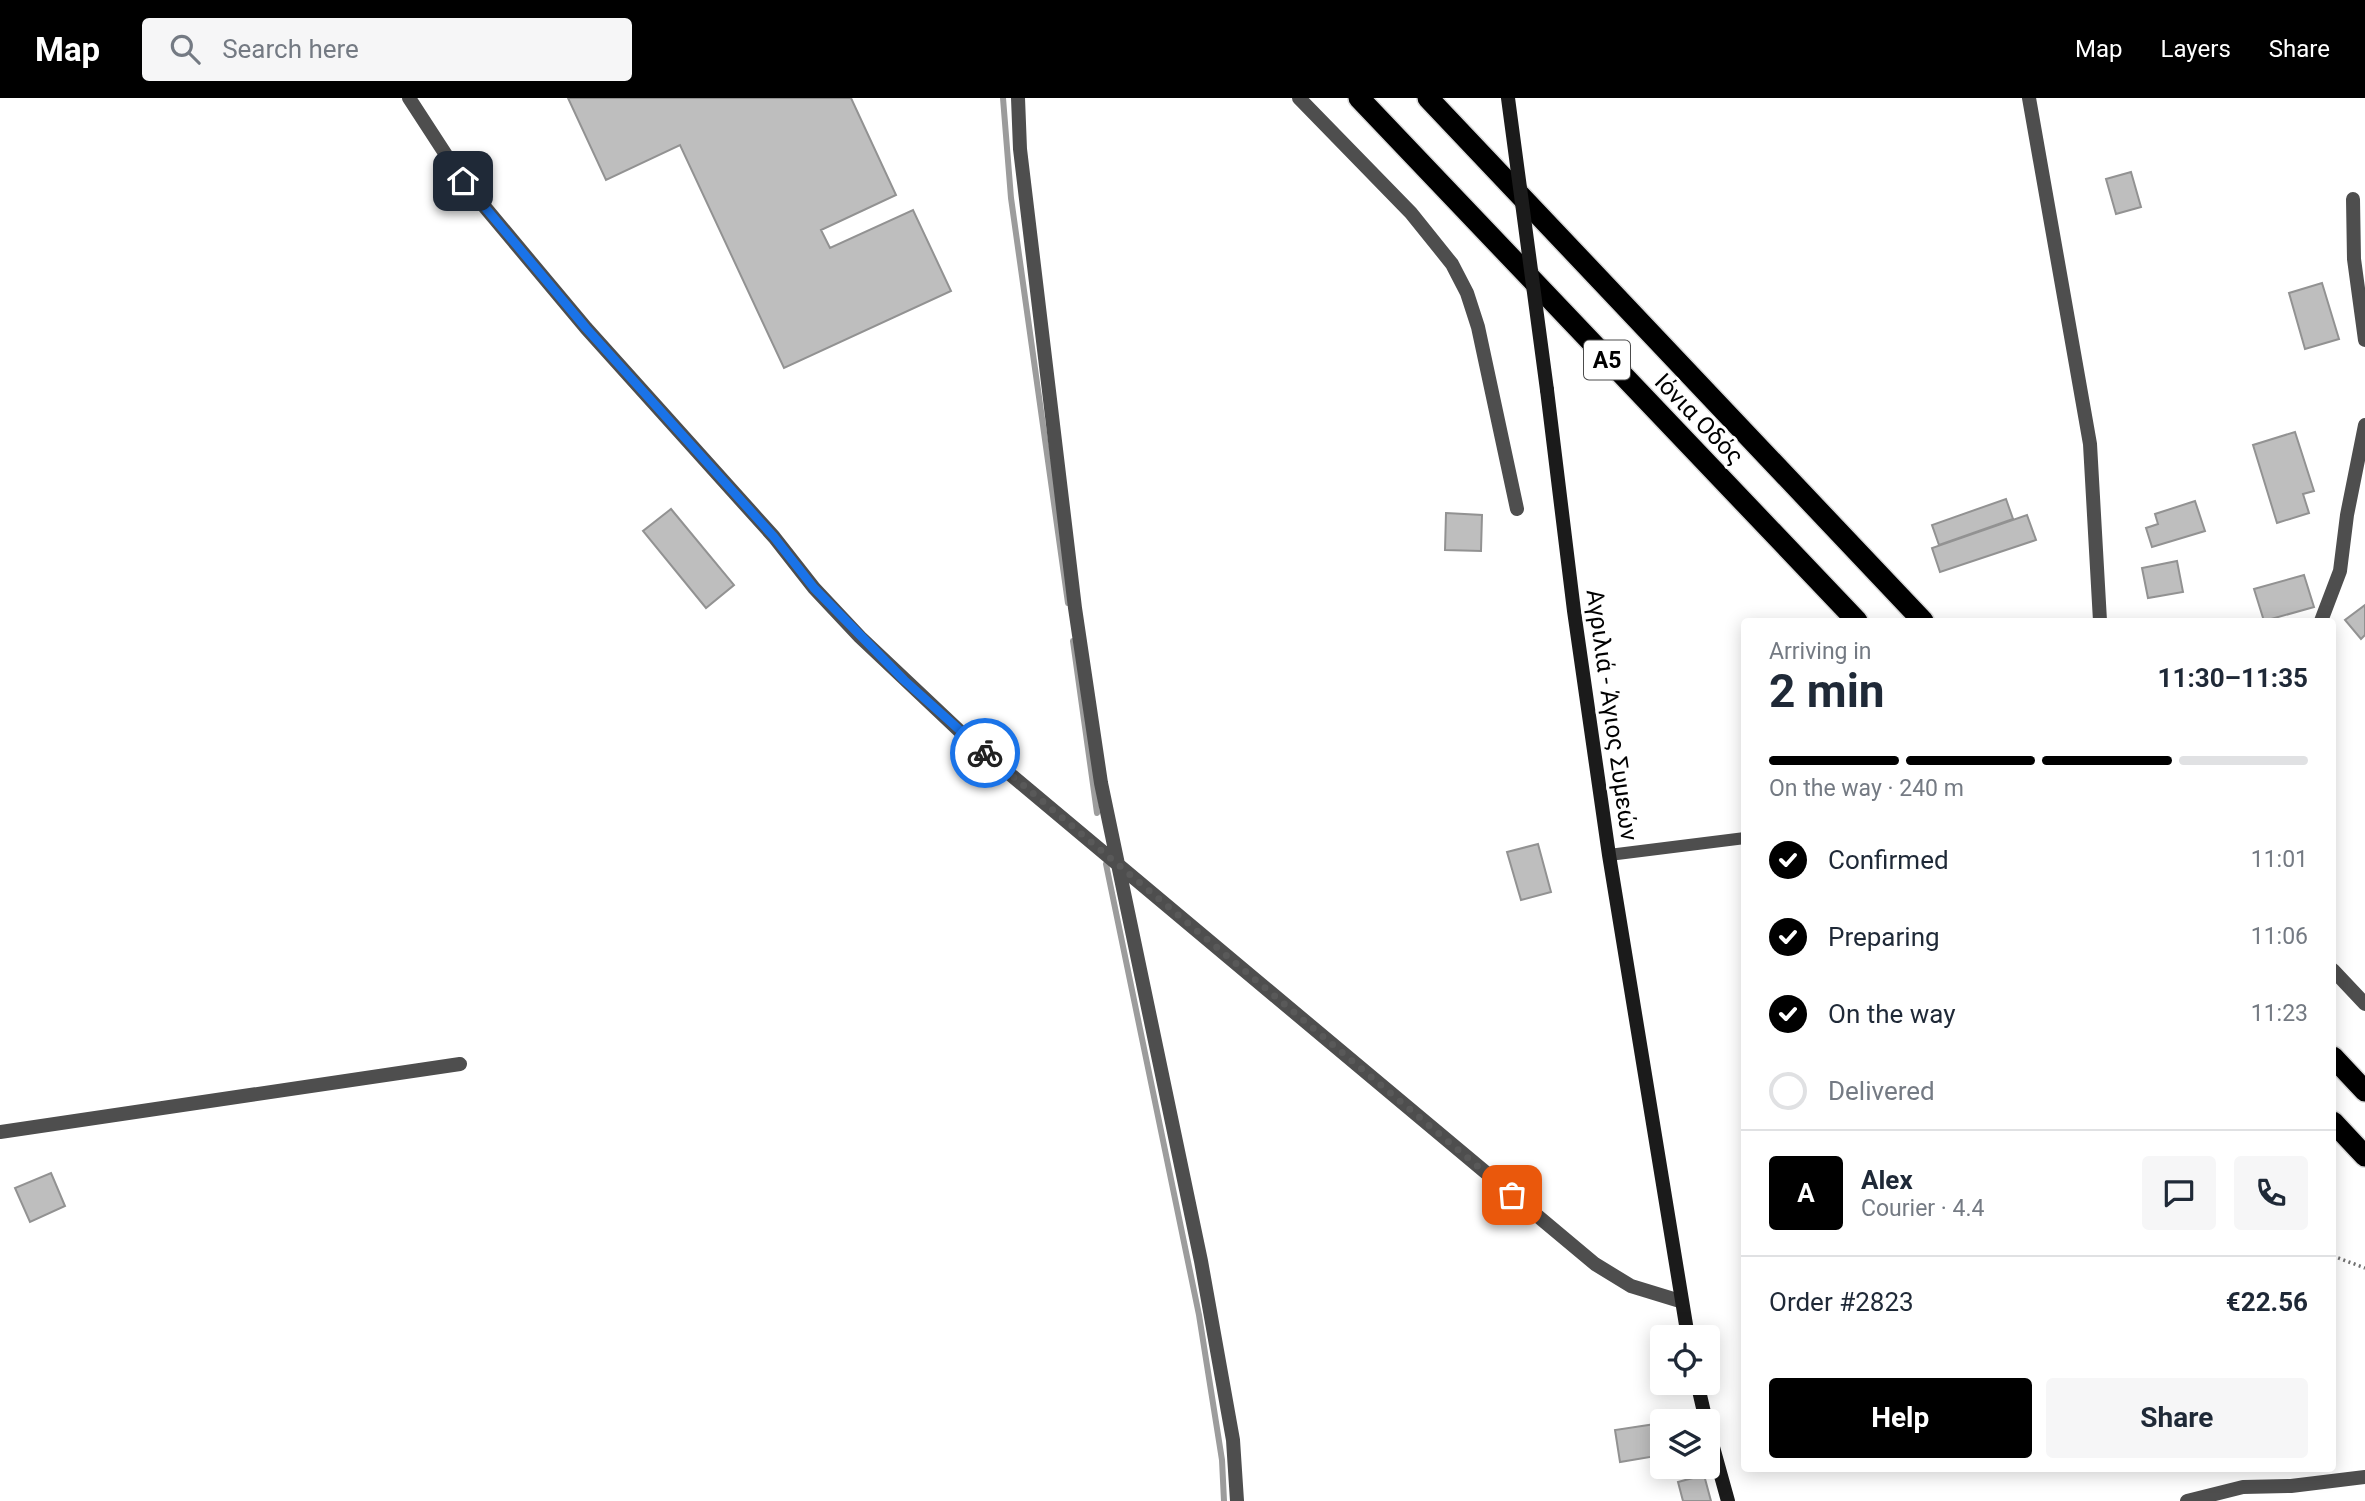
<!DOCTYPE html>
<meta charset="utf-8">
<style>
body{margin:0;font-family:Roboto,sans-serif;background:#f6f6f7;color:#1f2937;height:100vh;display:flex;flex-direction:column;font-size:26px;white-space:nowrap}
*{box-sizing:border-box;margin:0}
p{font-size:23px;color:#747a83}
.icon{flex:none;width:38px;height:38px;fill:none;stroke:currentColor;stroke-width:2;stroke-linecap:round;stroke-linejoin:round}
.map{position:relative;flex:1;overflow:hidden}
.details{position:absolute;left:1741px;top:520px;width:595px;height:854px;display:flex;flex-direction:column;background:#fff;border-radius:7px;box-shadow:0 4px 18px #0003}
.details>*{flex:none}
.fabs{position:absolute;left:1650px;top:1227px;display:grid;gap:14px}
.fabs a{display:grid;place-items:center;width:70px;height:70px;border-radius:7px;background:#fff;box-shadow:0 4px 18px #0003;font-size:35px}
.pin{position:absolute;display:grid;place-items:center;width:60px;height:60px;color:#fff;margin:-30px;border-radius:14px;box-shadow:0 4px 10px #0006}
.courier{position:absolute;display:grid;place-items:center;width:70px;height:70px;margin:-35px;border:5px solid #1a73e8;border-radius:50%;background:#fff;color:#222;box-shadow:0 2px 9px #0007}
.summary em{font-style:normal;font-weight:700}
.summary div{display:flex;flex-direction:column-reverse}
.summary{display:flex;align-items:center;justify-content:space-between;height:119px;padding:0 28px}
h1{font-size:46px;font-weight:700;line-height:52px}
.bar{display:grid;grid-template-columns:repeat(4,1fr);gap:10px 7px;align-content:center;height:84px;padding:0 28px}
.bar i{height:9px;border-radius:5px;background:#e0e1e3}
.bar .active{background:#000}
.bar p{grid-column:span 4}
.line{display:flex;align-items:center;gap:18px;padding:0 28px;border-top:2px solid #e0e1e3}
.line div{flex:1}
.round{display:grid;place-items:center;flex:none;width:74px;height:74px;border-radius:7px;background:#f6f6f7}
ol{padding:0 28px;list-style:none}
li{display:flex;align-items:center;gap:21px;height:77px}
li p{margin-inline-start:auto}
li .icon{padding:7px;border-radius:50%;background:#000;color:#fff;stroke-width:4}
li:last-child{color:#747a83}
li i{width:38px;height:38px;border:4px solid #e0e1e3;border-radius:50%}
.primary-button{display:flex;gap:14px;margin-top:auto;padding:14px 28px}
.primary-button a{flex:1;height:80px;border-radius:7px;background:#000;color:#fff;font-size:28px;font-weight:700;line-height:80px;text-align:center}
.primary-button a+a{background:#f6f6f7;color:#1f2937}
header{display:flex;align-items:center;gap:42px;box-sizing:border-box;height:98px;padding:0 35px;background:#000;color:#fff}
header strong{font-size:33px}
nav{display:flex;gap:38px;margin-inline-start:auto;font-size:24px}
.search{width:490px;height:63px;background:#f6f6f7;display:flex;align-items:center;gap:18px;box-sizing:border-box;padding:0 24px;border-radius:7px;color:#747a83;font-size:26px}
.map>svg:first-child{display:block}
</style>
<header>
<strong>Map</strong>
<div class="search"><svg class="icon" aria-label="search" viewBox="0 0 24 24"><circle cx="10" cy="10" r="6"/><path d="M15 15l6 6"/></svg>Search here</div>
<nav><a>Map</a><a>Layers</a><a>Share</a></nav>
</header>
<div class="map">
<svg width="2365" height="1403" viewBox="0 0 2365 1403">
<rect width="100%" height="100%" fill="#fff"/>
<g fill="none" stroke-linecap="round" stroke-linejoin="round">
<path stroke="#9c9c9c" stroke-width="6" d="M1003 0 1011 100 1068 505
M1073 543 1097 715
M1106 766 1199 1217 1222 1362 1224 1403"/>
</g>
<path fill="#bebebe" stroke="#929292" stroke-width="2" d="M568 0H851L896 97 821 132 830 150 913 112 951 193 784 270 680 47 606 82Z
M2131 74 2141 109 2116 116 2106 81Z
M2322 185 2339 241 2305 251 2289 195Z
M2295 334 2314 393 2303 396 2309 415 2277 425 2253 347Z
M2006 401 2013 421 1939 447 1932 427Z
M2195 403 2205 433 2152 449 2146 430 2158 426 2155 416Z
M671 411 734 487 706 510 643 433Z
M1446 415 1482 417 1481 453 1445 452Z
M2027 417 2036 442 1940 474 1932 450Z
M2177 463 2183 494 2148 500 2142 470Z
M2304 477 2314 509 2264 523 2254 491Z
M2365 507V537L2361 541 2345 522Z
M1538 746 1551 794 1521 802 1507 754Z
M51 1075 65 1108 30 1124 15 1090Z
M1662 1325V1357L1620 1364 1615 1332Z
M1704 1377 1711 1403H1683L1678 1384Z"/>
<g fill="none" stroke-linecap="round" stroke-linejoin="round">
<defs>
<path id="motorway" d="M1359 0 1857 523
M1428 0 1923 523
M2333 959 2365 993
M2333 1024 2365 1058"/>
</defs>
<use href="#motorway" stroke="#dbdbdb" stroke-width="24"/>
<path stroke="#707070" stroke-width="3.5" stroke-dasharray="2 3.5" stroke-linecap="butt" d="M2333 1158 2365 1170"/>
<path stroke="#4e4e4e" stroke-width="12" d="M1609 757 1745 740"/>
<path stroke="#4e4e4e" stroke-width="14" d="M409 0 463 83 586 230 774 439 814 490 860 539 968 641 1595 1166 1631 1188 1680 1203
M1018 0 1020 51 1075 510 1101 685 1201 1163 1233 1342 1237 1403
M1299 0 1411 115 1452 166 1467 195 1478 229 1517 411
M2029 0 2090 346 2100 523
M2353 101 2354 161 2365 242
M2321 523 2340 473 2347 417 2365 327
M2333 872 2365 906
M0 1034 460 966
M2187 1403 2243 1389 2291 1388 2365 1379"/>
<path stroke="#1b1b1b" stroke-width="14" d="M1547 292 1574 513 1609 757 1688 1239
M1697 1284 1706 1323
M1708 1331 1728 1403"/>
<use href="#motorway" stroke="#000" stroke-width="21"/>
<path stroke="#1b1b1b" stroke-width="14" d="M1508 0 1547 292"/>
</g>
<g fill="none" stroke-linecap="round" stroke-linejoin="round">
<path stroke="#595959" stroke-width="7" stroke-dasharray="0 12.6" d="M985 655 1512 1097"/>
<path stroke="#1a73e8" stroke-width="9" d="M463 83 586 230 774 439 814 490 904 582 985 655"/>
</g>
<g text-anchor="middle" stroke-width="6" stroke-linejoin="round" paint-order="stroke">
<rect fill="#fff" stroke="#4c4c4c" stroke-width="2" x="1584" y="242.5" width="46" height="39" rx="5"/>
<g font-size="23" font-weight="bold" fill="#000">
<text x="1607" y="270">Α5</text>
</g>
<g font-size="24" fill="#000" stroke="#fff">
<text transform="translate(1699 321) rotate(46)" y="8">Ιόνια Οδός</text>
<text transform="translate(1612 617) rotate(82)" y="8">Αγριλιά - Άγιος Συμεών</text>
</g>
</g>
</svg>
<div class="fabs">
<a><svg class="icon" aria-label="locate" viewBox="0 0 24 24"><circle cx="12" cy="12" r="6"/><path d="M12 2v4M12 18v4M2 12h4M18 12h4"/></svg></a>
<a><svg class="icon" aria-label="layers" viewBox="0 0 24 24"><path d="M12 4l9 5-9 5-9-5zM3 14l9 5 9-5"/></svg></a>
</div>
<div class="pin" style="left:1512px;top:1097px;background:#ea580c"><svg class="icon" aria-label="bag" viewBox="0 0 24 24"><path d="M5 8h14l-1 12H6zM9 8a3 3 0 0 1 6 0"/></svg></div>
<div class="pin" style="left:463px;top:83px;background:#1f2937"><svg class="icon" aria-label="home" viewBox="0 0 24 24"><path d="M3 11l9-7 9 7M6 9v11h12V9"/></svg></div>
<div class="courier" style="left:985px;top:655px"><svg class="icon" aria-label="bike" viewBox="0 0 24 24"><circle cx="6" cy="16" r="4"/><circle cx="18" cy="16" r="4"/><path d="M6 16l4-8h5l3 8M10 8l3 8H6M13 5h3"/></svg></div>
<section class="details">
<div class="summary"><div><h1>2 min</h1><p>Arriving in</p></div><em>11:30–11:35</em></div>
<div class="bar"><i class="active"></i><i class="active"></i><i class="active"></i><i></i><p>On the way · 240 m</p></div>
<ol>
<li><svg class="icon" aria-label="check" viewBox="0 0 24 24"><path d="M5 12l5 5 9-10"/></svg>Confirmed<p>11:01</p></li>
<li><svg class="icon" aria-label="check" viewBox="0 0 24 24"><path d="M5 12l5 5 9-10"/></svg>Preparing<p>11:06</p></li>
<li><svg class="icon" aria-label="check" viewBox="0 0 24 24"><path d="M5 12l5 5 9-10"/></svg>On the way<p>11:23</p></li>
<li><i></i>Delivered</li>
</ol>
<div class="line" style="height:126px"><b class="round" style="background:#000;color:#fff">A</b><div><b>Alex</b><p>Courier · 4.4</p></div><a class="round"><svg class="icon" aria-label="chat" viewBox="0 0 24 24"><path d="M4 5h16v11H9l-5 4z"/></svg></a><a class="round"><svg class="icon" aria-label="phone" viewBox="0 0 24 24"><path d="M5 4h4l2 5-3 2q2 4 5 5l2-3 5 2v4C11 20 4 13 5 4z"/></svg></a></div>
<div class="line" style="height:91px"><div>Order #2823</div><b>€22.56</b></div>
<div class="primary-button"><a>Help</a><a>Share</a></div>
</section>
</div>
